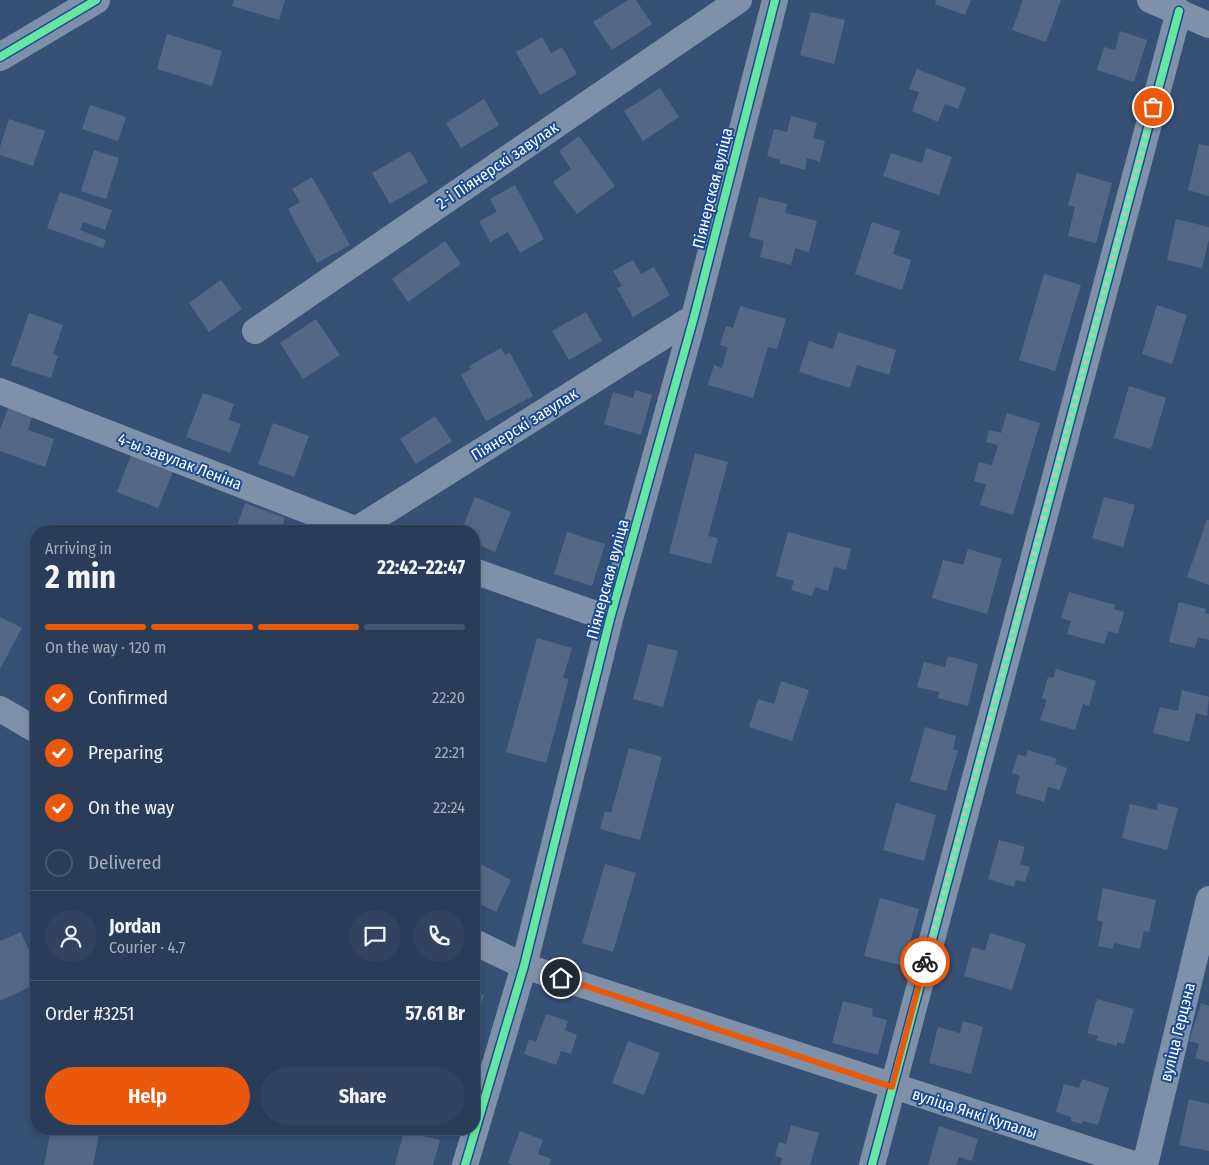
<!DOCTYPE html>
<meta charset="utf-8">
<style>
body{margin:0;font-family:"Fira Sans Condensed",sans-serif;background:#31435e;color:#f1f3f6;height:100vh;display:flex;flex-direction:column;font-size:19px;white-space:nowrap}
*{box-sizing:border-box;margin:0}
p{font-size:16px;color:#a5adba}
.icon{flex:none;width:28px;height:28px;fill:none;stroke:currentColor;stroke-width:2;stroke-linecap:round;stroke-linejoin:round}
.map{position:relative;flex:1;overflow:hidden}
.drawer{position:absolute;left:30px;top:525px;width:450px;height:610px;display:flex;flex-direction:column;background:#293c58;border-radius:20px;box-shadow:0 2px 8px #0003,0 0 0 1px #45566e}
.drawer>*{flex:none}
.pin{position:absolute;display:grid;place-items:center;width:42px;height:42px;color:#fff;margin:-21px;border:2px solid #fff;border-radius:50%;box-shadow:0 1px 5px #0007}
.courier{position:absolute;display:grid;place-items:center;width:50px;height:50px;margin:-25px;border:4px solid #ea580c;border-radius:50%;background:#fff;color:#222;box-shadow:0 1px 6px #0007}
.overview em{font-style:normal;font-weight:700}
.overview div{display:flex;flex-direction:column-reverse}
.overview{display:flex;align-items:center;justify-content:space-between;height:85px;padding:0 15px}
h1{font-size:32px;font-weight:700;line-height:38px}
.bar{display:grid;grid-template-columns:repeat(4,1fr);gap:8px 5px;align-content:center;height:60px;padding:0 15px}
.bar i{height:6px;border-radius:4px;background:#45566e}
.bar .on{background:#ea580c}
.bar p{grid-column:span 4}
.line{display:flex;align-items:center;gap:12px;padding:0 15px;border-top:1px solid #45566e}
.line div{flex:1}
.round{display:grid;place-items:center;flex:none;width:52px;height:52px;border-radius:26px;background:#31435e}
ol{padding:0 15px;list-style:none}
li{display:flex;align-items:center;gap:15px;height:55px}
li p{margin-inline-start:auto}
li .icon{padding:5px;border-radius:50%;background:#ea580c;color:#fff;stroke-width:4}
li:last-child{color:#a5adba}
li i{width:28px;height:28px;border:2px solid #45566e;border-radius:50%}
.button{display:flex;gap:10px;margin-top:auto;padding:10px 15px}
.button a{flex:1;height:58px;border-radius:30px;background:#ea580c;color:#fff;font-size:20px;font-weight:700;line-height:58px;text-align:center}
.button a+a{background:#31435e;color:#f1f3f6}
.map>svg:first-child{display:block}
</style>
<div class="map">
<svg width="1209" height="1165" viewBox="0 0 1209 1165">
<rect width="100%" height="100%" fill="#375076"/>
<path fill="#546886" d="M234 0H285L279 20 232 6Z
M628 0H636L652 24 612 50 593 22Z
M936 0H971L965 15 935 4Z
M1023 0H1061L1046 42 1012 30Z
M811 12 845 20 834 64 800 55Z
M1120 31 1147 40 1134 82 1097 70 1104 47 1115 50Z
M167 34 222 51 212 86 157 69Z
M542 37 551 53 562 47 577 74 540 95 516 52Z
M917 69 966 88 958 109 945 104 938 122 912 111 919 92 909 89Z
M660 88 679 117 643 141 624 111Z
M484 99 499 125 461 148 446 123Z
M90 105 126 117 118 141 82 129Z
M791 116 817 123 813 138 825 141 820 162 807 158 805 170 779 163 780 160 767 156 774 129 787 132Z
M9 119 45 131 33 166 0 155V147Z
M579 136 615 186 577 214 553 182 571 169 559 151Z
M1199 144 1209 146V196L1188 190Z
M926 148 952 157 939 195 883 176 891 153 922 163Z
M94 150 119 158 106 199 81 191Z
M410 151 428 182 390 204 372 173Z
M1077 173 1112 183 1096 243 1068 236 1075 207 1068 205Z
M312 177 350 245 317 263 288 209 300 202 292 189Z
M515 185 544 239 520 253 508 232 490 242 479 221 497 212 490 199Z
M60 192 112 210 105 230 83 222 80 230 106 240 103 248 47 228Z
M759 197 787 204 785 213 817 221 809 252 795 248 791 265 760 257 764 241 749 237Z
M1176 219 1209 227V239L1202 268 1167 260Z
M872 222 900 231 893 254 911 260 902 290 855 274Z
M445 241 461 264 408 302 392 279Z
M633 260 641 274 654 267 670 295 633 317 617 288 622 286 613 271Z
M1044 274 1081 285 1055 371 1019 360Z
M221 280 242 309 209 332 189 303Z
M1157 305 1187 315 1172 364 1142 354Z
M740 306 786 319 777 349 768 347 753 398 708 385 714 365 722 368 728 347 720 345 726 326 733 328Z
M586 312 602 341 569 360 552 331Z
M29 313 63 325 53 354 58 356 51 378 11 365Z
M316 319 340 355 303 379 280 343Z
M838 332 896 350 889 375 857 365 850 388 799 372 809 341 833 349Z
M501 348 505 355 510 353 533 396 486 421 461 375 471 369 469 366Z
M1129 386 1166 398 1151 449 1114 438Z
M636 390 652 395 641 435 604 424 613 392 633 398Z
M203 393 234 404 229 420 241 424 230 453 186 437Z
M8 408 32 417 28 430 54 439 45 467 0 451V430Z
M1007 413 1040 423 1013 515 980 505 986 484 974 481 979 462 992 465 998 445 986 442 989 430 1001 433Z
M435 416 452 441 416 464 400 439Z
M273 423 309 436 294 477 258 464Z
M695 453 728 462 708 536 718 538 711 564 669 553Z
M131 455 173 472 158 508 117 492Z
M475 497 511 512 495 552 474 543V531H461Z
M1104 497 1135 505 1123 547 1092 538Z
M245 503 285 518 280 531H235Z
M1207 520H1209V585L1187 577Z
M567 532 605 544 592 586 554 574Z
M788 532 851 549 846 570 834 567 828 591 815 587 812 596 791 590 794 581 776 576Z
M968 549 1002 559 987 614 932 598 943 560 963 565Z
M1069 592 1115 605 1114 609 1124 612 1118 634 1108 631 1104 644 1067 634 1071 621 1061 618Z
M1179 602 1206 609 1205 613 1209 614V640L1198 637 1195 648 1169 642Z
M0 617 22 628 0 669Z
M537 638 572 648 563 678 569 679 546 763 506 752Z
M648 644 678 651 663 707 633 699Z
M948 656 978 664 968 706 938 698 939 692 917 687 924 662 945 667Z
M1056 669 1096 681 1089 706 1083 704 1075 730 1040 720 1047 700 1042 698 1048 677 1053 678Z
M781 681 809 690 792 741 749 727 758 699 774 704Z
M1182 690 1209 697 1207 716 1196 713 1189 742 1153 733 1160 707 1178 711Z
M925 727 956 736 953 749 958 751 946 791 910 781Z
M629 748 662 757 640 840 600 829 605 811 611 813Z
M1028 750 1057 759 1055 764 1067 768 1060 790 1048 787 1044 802 1015 793 1020 776 1012 773 1018 754 1026 757Z
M896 803 936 815 924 861 883 850Z
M1158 803 1178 808 1167 850 1122 838 1130 804 1157 810Z
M999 840 1025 847 1020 864 1030 867 1025 882 1016 880 1014 887 988 879Z
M477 862 511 880 496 912 474 901V868Z
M605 864 636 873 613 952 582 943Z
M1103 888 1156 900 1149 932 1144 931 1140 949 1114 943 1113 949 1098 946 1103 922 1097 920Z
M880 898 919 909 904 966 864 956Z
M21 932 36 967V984L0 1001V941Z
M990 933 1026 944 1012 990 964 976 972 947 985 951Z
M474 992 484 995 474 1027Z
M1097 999 1134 1009 1124 1044 1117 1042V1046L1096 1040 1098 1036 1087 1033Z
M843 1001 873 1009 872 1016 887 1020 878 1055 832 1043Z
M1201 1003 1209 1006V1062L1195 1058 1199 1044 1189 1041Z
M546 1014 568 1021 565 1030 577 1035 571 1054 561 1051 556 1065 524 1054 529 1039 536 1042Z
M963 1021 983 1027 971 1074 929 1063 938 1027 960 1033Z
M628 1041 660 1053 644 1095 612 1083Z
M1082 1079 1109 1088 1098 1125 1083 1121 1082 1124 1071 1121V1117L1056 1112 1064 1084 1079 1088Z
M1189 1099 1209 1104V1151L1179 1145Z
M791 1125 819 1133 810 1165H780L782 1158 775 1156 779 1142 786 1144Z
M939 1126 978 1139 972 1161 959 1157 956 1165H928Z
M51 1129H100L93 1165H44Z
M404 1131 440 1140 433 1165H395Z
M520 1131 543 1140 538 1154 551 1159 549 1165H513L508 1163Z"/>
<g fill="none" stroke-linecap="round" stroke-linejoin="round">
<path stroke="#7f91a9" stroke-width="26" d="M1150 0 1209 25
M255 331 739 0
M0 391 360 531
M354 531 694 317
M474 571 610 619
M0 709 36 730
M474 942 524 966 1137 1165
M465 1165 524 966 610 619 694 317 775 0
M872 1165 1179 11
M1145 1165 1209 899"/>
<path stroke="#7e90a9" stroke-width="28" d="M0 57 96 0"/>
<defs>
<path id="cycleway" d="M0 57 96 0
M465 1165 524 966 610 619 694 317 775 0
M872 1165 1179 11"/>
</defs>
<use href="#cycleway" stroke="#1c4b91" stroke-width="11"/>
<use href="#cycleway" stroke="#66e7a1" stroke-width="8"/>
</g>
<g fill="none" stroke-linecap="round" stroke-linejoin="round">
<path stroke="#b9c2cf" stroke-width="5" stroke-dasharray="0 9" d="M925 962 1153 107"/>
<path stroke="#ea580c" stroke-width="6" d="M561 978 892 1087 925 962"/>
</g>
<g text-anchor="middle" stroke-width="4" stroke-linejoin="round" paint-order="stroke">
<g font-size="16" fill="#fff" stroke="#1c4b91">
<text transform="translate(497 165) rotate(-34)" y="6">2-і Піянерскі завулак</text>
<text transform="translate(712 188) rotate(-76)" y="6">Піянерская вуліца</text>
<text transform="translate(524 424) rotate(-32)" y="6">Піянерскі завулак</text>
<text transform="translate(180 461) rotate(21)" y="6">4-ы завулак Леніна</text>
<text transform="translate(607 579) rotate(-75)" y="6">Піянерская вуліца</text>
<text transform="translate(1177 1032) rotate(-76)" y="6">вуліца Герцэна</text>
<text transform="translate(975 1113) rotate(18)" y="6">вуліца Янкі Купалы</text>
</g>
</g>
</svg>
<div class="pin" style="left:1153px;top:107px;background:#ea580c"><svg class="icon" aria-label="bag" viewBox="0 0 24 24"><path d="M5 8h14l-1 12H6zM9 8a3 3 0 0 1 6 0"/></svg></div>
<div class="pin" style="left:561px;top:978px;background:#1f2937"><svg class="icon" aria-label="home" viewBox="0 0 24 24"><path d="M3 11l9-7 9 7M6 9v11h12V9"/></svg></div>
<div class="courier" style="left:925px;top:962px"><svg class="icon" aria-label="bike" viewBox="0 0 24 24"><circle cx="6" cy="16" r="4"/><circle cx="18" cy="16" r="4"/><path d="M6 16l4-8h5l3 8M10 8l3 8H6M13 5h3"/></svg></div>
<section class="drawer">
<div class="overview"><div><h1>2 min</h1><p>Arriving in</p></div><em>22:42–22:47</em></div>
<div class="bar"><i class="on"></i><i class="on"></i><i class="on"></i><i></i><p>On the way · 120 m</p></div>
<ol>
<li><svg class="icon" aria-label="check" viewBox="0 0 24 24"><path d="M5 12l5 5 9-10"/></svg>Confirmed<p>22:20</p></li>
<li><svg class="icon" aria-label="check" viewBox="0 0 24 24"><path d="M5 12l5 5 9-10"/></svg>Preparing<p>22:21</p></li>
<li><svg class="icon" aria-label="check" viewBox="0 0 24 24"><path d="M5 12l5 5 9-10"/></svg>On the way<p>22:24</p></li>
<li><i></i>Delivered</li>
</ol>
<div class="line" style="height:90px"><a class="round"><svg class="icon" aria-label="person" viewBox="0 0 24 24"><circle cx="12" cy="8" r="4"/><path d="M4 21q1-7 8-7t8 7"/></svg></a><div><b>Jordan</b><p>Courier · 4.7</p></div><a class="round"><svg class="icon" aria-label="chat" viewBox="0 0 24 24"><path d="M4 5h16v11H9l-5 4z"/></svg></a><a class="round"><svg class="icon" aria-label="phone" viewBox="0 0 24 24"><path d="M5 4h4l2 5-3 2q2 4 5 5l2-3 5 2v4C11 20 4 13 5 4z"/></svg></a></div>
<div class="line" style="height:65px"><div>Order #3251</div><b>57.61 Br</b></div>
<div class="button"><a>Help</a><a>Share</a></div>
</section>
</div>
